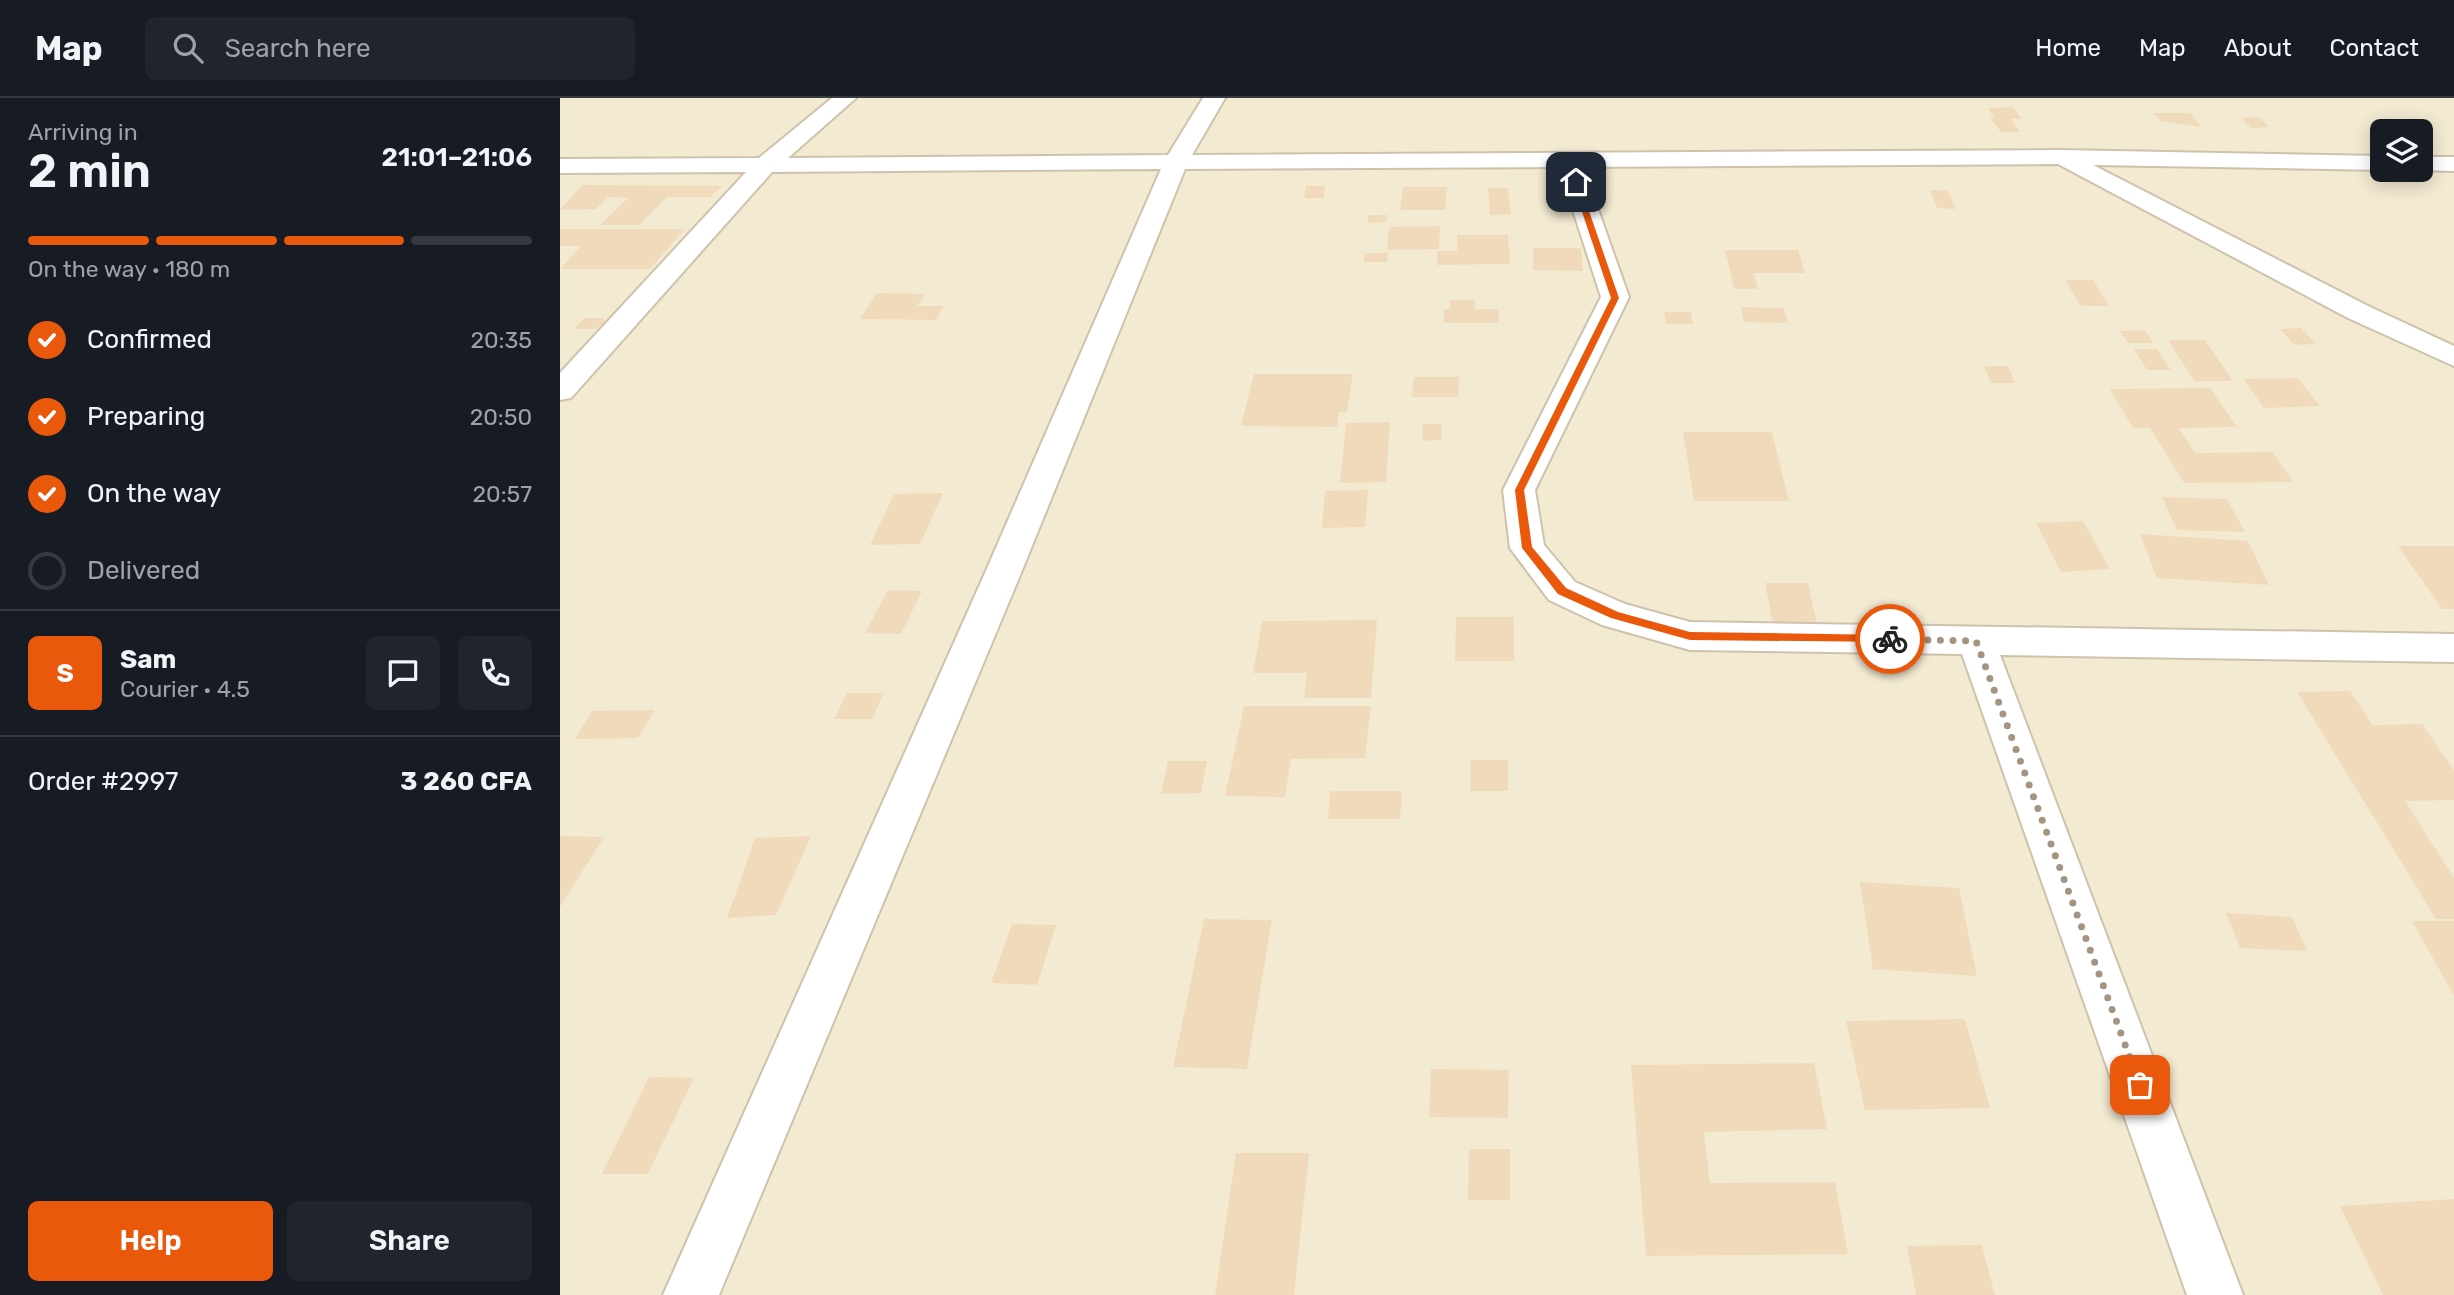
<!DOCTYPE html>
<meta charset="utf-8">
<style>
body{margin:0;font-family:Rubik,sans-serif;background:#20242c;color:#f1f3f6;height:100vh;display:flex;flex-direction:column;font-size:26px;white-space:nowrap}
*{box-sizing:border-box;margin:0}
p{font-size:23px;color:#9ea1a6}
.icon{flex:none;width:38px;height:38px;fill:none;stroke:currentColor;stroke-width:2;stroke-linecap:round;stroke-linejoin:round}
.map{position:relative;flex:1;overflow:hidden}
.details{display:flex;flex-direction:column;background:#171b24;width:560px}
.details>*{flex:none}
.tools{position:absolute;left:1810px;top:21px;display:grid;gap:14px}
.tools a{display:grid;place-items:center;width:63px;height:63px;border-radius:10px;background:#171b24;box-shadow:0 4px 18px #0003;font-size:35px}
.pin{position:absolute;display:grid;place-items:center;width:60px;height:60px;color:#fff;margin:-30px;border-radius:14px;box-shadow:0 4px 10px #0006}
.courier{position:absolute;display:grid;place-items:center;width:70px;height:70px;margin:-35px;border:5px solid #ea580c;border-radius:50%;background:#fff;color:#222;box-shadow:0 2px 9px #0007}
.summary em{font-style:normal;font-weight:600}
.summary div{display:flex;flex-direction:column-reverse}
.summary{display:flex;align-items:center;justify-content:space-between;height:119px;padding:0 28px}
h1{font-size:46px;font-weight:600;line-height:52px}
.bar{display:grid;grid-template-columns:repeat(4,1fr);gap:10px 7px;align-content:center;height:84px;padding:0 28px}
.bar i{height:9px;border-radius:5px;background:#363941}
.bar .active{background:#ea580c}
.bar p{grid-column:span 4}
.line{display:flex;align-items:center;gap:18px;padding:0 28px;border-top:2px solid #363941}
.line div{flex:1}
.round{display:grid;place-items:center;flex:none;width:74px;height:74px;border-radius:10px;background:#20242c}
ol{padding:0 28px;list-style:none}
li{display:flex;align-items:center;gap:21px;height:77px}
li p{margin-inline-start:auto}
li .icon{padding:7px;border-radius:50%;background:#ea580c;color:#fff;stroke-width:4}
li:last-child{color:#9ea1a6}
li i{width:38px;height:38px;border:4px solid #363941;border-radius:50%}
.action{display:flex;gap:14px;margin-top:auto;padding:14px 28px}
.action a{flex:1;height:80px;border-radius:10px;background:#ea580c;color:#fff;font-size:28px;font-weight:600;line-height:80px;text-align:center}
.action a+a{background:#20242c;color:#f1f3f6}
header{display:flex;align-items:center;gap:42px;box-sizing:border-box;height:98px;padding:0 35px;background:#171b24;border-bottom:2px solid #363941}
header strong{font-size:33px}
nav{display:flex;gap:38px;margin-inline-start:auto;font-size:24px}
.search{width:490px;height:63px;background:#20242c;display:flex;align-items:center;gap:18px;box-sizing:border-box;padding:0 24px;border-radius:10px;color:#9ea1a6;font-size:26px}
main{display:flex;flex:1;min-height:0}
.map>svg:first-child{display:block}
</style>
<header>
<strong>Map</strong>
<div class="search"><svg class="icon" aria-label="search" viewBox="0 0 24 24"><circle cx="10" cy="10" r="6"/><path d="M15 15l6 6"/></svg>Search here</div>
<nav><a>Home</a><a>Map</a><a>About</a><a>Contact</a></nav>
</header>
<main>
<section class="details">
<div class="summary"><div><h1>2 min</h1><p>Arriving in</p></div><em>21:01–21:06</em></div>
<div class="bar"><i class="active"></i><i class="active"></i><i class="active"></i><i></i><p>On the way · 180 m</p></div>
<ol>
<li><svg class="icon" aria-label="check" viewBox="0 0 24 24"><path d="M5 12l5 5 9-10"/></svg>Confirmed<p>20:35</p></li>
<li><svg class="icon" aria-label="check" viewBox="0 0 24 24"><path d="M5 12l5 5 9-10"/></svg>Preparing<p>20:50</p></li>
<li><svg class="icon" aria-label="check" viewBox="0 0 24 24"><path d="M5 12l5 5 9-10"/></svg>On the way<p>20:57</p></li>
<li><i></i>Delivered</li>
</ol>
<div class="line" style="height:126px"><b class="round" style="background:#ea580c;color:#fff">S</b><div><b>Sam</b><p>Courier · 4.5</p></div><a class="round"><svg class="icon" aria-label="chat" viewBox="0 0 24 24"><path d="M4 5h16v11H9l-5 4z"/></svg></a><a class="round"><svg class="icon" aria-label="phone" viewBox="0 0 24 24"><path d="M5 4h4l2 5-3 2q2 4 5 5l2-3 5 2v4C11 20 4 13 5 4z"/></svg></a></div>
<div class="line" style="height:91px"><div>Order #2997</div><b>3 260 CFA</b></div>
<div class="action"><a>Help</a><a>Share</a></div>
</section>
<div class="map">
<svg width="1894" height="1197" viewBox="0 0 1894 1197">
<rect width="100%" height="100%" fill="#fcf6e4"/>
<path fill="#f3ead2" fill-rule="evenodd" d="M0 0H1894V1197H0ZM1822 33H1860V72H1822Z"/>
<path fill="#f1dabc" d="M1453 9 1461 21H1451L1460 34H1441L1430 20 1434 18 1428 10Z
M1594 15H1630L1642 29 1601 23Z
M1699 19 1709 29 1691 30 1681 20Z
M22 87 162 88 151 99H107L79 127H40L68 100 48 99 36 111 0 112Z
M746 88H765L764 100H744Z
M843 89H887L885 112H840Z
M928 90H948L951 116 930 117Z
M1370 92 1388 93 1396 111 1377 110Z
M809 117H827L826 124 807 125Z
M880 128 879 151 827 152 829 129Z
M0 131H125L90 171H0L21 148H0Z
M897 137H948L950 166 877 167V153H897Z
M973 150H1021L1023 173 973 172Z
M1165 152H1238L1245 175H1194L1198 191H1174Z
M805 155H828L827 164H803Z
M1505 182H1533L1549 208H1521Z
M317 195 365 196 357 208H384L376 222 300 221Z
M890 202H915V211H939V225H884V211H890Z
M1181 209 1224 210 1228 225 1184 224Z
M1104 214H1131L1133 226H1106Z
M24 220H44L43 222H50L35 231H14Z
M1741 230 1756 246 1734 247 1720 231Z
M1585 232 1593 245H1568L1560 233Z
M1608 242H1645L1673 283H1634Z
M1574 251H1597L1611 272H1587Z
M1424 268H1448L1455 285H1431Z
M694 276H793L787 314H779L777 329 681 328Z
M854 279H899L898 299H852Z
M1738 280 1760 308 1704 310 1683 281Z
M1650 290 1677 329 1619 330 1635 355 1713 354 1733 384 1624 385 1590 330H1573L1550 291Z
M830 324 826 384 780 385 786 325Z
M863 326H882L881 342 862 343Z
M1123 334H1212L1229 403H1134Z
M808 392 805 429 762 430 765 393Z
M383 395 360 446 310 447 334 396Z
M1602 399 1667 401 1685 434 1617 432Z
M1523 423 1550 471 1501 474 1476 425Z
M1580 436 1688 443 1709 487 1597 480Z
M1838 448H1894V511H1882Z
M1205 485H1248L1258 531H1214Z
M328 492 362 493 341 536 305 535Z
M896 519H954V563H895Z
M817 522 811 600H744L747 575H693L702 523Z
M1790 593 1813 627 1862 626 1894 672V702L1845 703 1894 780V821H1876L1737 594Z
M287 595H324L312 621H274Z
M684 608H811L805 660 731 661 725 699 665 698Z
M95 612 78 640 15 641 32 613Z
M911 662H948V693H910Z
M608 663H647L641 695 601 696Z
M770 693H842L840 721H768Z
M0 738 44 739 0 809Z
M251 738 216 817 167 820 195 740Z
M1300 784 1399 790 1417 878 1313 871Z
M1666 815 1732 819 1747 853 1680 850Z
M644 821 712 822 687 971 613 969Z
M1852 823H1894V898Z
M452 826 496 827 477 887 431 885Z
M1405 921 1430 1010 1305 1012 1286 923Z
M1254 965 1267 1031 1144 1034 1150 1085 1275 1084 1288 1156 1086 1158 1071 967Z
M871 971 949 972 948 1020 869 1019Z
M89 979 134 980 88 1076H42Z
M909 1051H950V1102H908Z
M676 1055H749L734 1197H655Z
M1894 1101V1197H1823L1780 1108Z
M1422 1147 1435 1197H1356L1347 1148Z"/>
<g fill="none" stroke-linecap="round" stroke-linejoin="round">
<defs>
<path id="street" d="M272 0H296L228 60 608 57 643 0H665L632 57 1500 52 1822 58V72L1533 67 1808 208 1894 248V268L1788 220 1498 66 1023 69 1069 199 975 392 984 447 1015 484 1065 506 1130 524 1894 536V564L1440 557 1683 1197H1627L1402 556 1130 552 1042 527 989 502 950 450 943 392 1041 199 999 69 625 71 461 475 159 1197H103L425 475 601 71 212 74 11 300 0 302V275L186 74 0 75V61L199 60Z
M1860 59H1894V73L1855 72H1860Z"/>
</defs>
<use href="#street" stroke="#cfc2ad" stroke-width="4"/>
<use href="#street" fill="#fff" fill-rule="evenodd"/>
</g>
<path fill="#ea580c" d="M1016 82 1019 84 1059 200 964 392 972 449 1006 490 1058 514 1130 534 1330 537 1333 538V544L1130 542 1051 520 998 496 962 450 955 392 1051 200 1012 84Z"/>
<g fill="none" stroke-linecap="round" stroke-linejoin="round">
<path stroke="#a49480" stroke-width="7" stroke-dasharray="0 12.6" d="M1330 541 1416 543 1580 987"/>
</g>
</svg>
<div class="tools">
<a><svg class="icon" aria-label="layers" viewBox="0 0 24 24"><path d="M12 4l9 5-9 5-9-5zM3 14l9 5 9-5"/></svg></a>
</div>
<div class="pin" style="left:1580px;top:987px;background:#ea580c"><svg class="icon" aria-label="bag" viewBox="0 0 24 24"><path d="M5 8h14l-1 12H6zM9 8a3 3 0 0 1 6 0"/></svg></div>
<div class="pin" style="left:1016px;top:84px;background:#1f2937"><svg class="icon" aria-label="home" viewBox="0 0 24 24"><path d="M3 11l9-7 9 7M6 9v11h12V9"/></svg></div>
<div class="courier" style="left:1330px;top:541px"><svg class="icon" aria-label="bike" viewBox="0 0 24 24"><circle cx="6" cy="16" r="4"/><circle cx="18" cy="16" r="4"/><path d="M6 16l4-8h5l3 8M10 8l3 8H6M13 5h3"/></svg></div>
</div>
</main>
